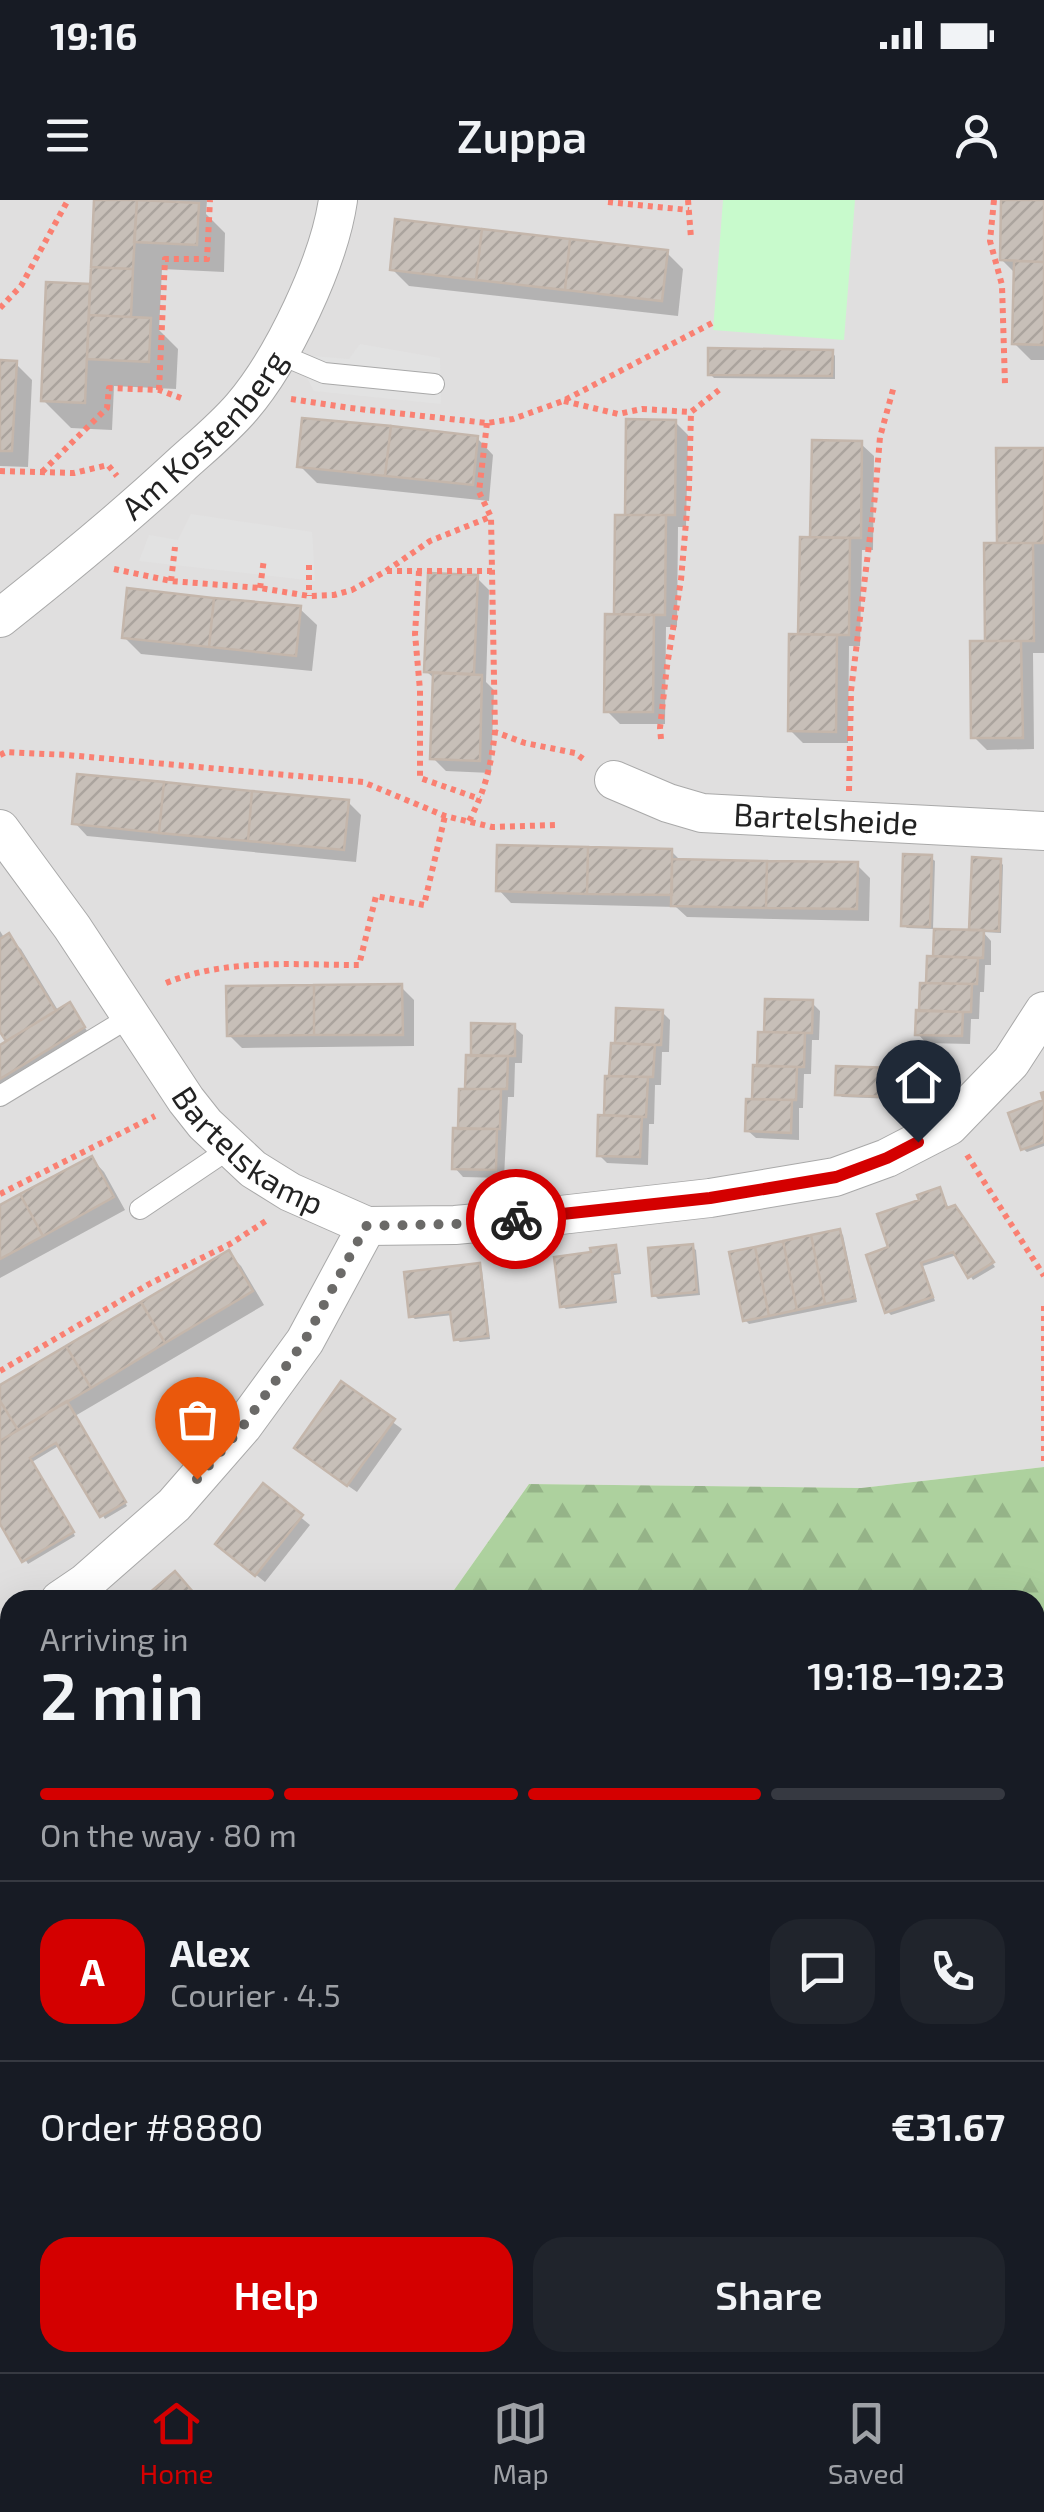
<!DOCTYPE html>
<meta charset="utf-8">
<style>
body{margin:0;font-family:"Exo 2",sans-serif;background:#20242c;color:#f1f3f6;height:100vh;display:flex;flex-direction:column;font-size:38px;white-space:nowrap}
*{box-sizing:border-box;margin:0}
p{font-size:32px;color:#9ea1a6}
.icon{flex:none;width:55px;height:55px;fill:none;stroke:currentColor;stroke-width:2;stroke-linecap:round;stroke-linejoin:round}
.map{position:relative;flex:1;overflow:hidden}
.side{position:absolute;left:0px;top:1390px;width:1045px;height:782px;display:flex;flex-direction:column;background:#171b24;border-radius:30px 30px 0 0;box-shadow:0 10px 40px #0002}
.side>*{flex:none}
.pin{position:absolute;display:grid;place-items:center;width:85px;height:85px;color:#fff;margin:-102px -42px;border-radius:50% 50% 50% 0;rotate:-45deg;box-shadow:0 0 10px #0007}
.pin .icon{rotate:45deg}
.courier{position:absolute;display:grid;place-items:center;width:100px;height:100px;margin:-50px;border:8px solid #d40000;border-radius:50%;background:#fff;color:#222;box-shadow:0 2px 12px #0007}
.summary em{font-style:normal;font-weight:600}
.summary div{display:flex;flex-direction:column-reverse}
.summary{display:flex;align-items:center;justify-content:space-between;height:170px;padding:0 40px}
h1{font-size:65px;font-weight:600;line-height:75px}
.bar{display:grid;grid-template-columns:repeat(4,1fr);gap:15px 10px;align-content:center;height:120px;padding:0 40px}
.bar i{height:12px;border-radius:8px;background:#363941}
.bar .selected{background:#d40000}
.bar p{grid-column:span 4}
.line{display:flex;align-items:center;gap:25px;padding:0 40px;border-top:2px solid #363941}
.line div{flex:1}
.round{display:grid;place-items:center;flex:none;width:105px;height:105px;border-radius:30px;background:#20242c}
.cta{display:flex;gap:20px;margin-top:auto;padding:20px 40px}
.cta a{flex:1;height:115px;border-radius:30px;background:#d40000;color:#fff;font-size:40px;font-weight:600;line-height:115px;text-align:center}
.cta a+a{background:#20242c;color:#f1f3f6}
.status{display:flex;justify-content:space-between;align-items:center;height:70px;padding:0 50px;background:#171b24;direction:ltr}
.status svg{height:28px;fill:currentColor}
header{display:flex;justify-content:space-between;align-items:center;height:130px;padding:0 40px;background:#171b24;font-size:45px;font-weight:600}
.tab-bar{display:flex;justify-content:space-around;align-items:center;height:140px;border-top:2px solid #363941;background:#171b24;font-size:28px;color:#9ea1a6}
.tab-bar a{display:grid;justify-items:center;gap:5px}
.tab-bar .selected{color:#d40000}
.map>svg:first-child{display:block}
</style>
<div class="status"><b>19:16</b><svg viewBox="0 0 49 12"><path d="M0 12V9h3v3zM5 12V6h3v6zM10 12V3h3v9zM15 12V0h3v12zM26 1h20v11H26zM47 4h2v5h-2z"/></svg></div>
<header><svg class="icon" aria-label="menu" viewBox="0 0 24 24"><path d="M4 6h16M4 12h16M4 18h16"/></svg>Zuppa<svg class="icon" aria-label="person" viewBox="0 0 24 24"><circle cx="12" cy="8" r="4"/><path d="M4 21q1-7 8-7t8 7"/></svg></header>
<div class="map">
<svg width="1044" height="2172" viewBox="0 0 1044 2172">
<defs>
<pattern id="forest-firs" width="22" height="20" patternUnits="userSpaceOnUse" patternTransform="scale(2.5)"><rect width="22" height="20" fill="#add19e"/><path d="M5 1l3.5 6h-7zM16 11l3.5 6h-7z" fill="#95b388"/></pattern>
<pattern id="building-hatch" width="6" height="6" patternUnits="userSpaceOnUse" patternTransform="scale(2.5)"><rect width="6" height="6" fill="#c7bfb8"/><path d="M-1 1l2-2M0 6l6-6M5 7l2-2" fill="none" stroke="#aba49e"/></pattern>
</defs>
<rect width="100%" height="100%" fill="#f2efe9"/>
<path fill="#e0dfdf" d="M0 0H1044V1267L861 1288 529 1284 447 1400H10V1714L4 1719 10 1737V1804L0 1809Z
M1044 1800V2113L1035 2117V1801Z"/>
<path fill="#cdebb0" d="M1044 2113V2172H405L419 2162H1035V2117Z"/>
<path fill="url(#forest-firs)" d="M1044 1267V1800L1035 1801V1400H447L529 1284 861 1288Z
M10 1804V1931L0 1916V1809Z
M10 2023V2162L419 2163 405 2172H0V2029Z"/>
<path fill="#c8facc" d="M723 0H855L844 140 713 130Z"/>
<path fill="#e2e2e2" d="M360 144 440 158 441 204 314 191 305 174 312 156 349 159Z
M191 314 312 332 315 381 139 361 149 335 178 340Z"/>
<path fill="#0003" d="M97 0H207L206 14 225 33 224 72 162 69 159 130 178 149 176 189 114 186 112 230 71 228 43 200 48 85 93 87Z
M1004 0H1044V160H1031L1014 143 1016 74 1002 60Z
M666 52 683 69 678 116 409 86 392 69Z
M832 152 835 156V179L714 178 710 174Z
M0 163 16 164 32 180 28 267 0 266Z
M675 222 688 235 686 327H678L677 427H666L665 524H620L607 511 616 417 618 317H628Z
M477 238 493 255 489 301 317 283 300 266Z
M814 242 861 244 874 256 873 350H862L860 446H849L848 543H803L790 530 801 437 802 340H813Z
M1044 250V453H1033L1034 549 987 550 974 537 1000 346Z
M477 378 489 390 486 482 494 490 491 573 446 571 433 558 436 480 427 472Z
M300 409 317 425 312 471 141 454 124 437Z
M348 602 361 615 356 662 87 636 75 623Z
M671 651 682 662 857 665 870 678 869 721 687 717 676 707 511 703 499 690Z
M931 658 935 661 933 729 907 728 904 725Z
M1000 661 1003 665 1001 733 983 732 991 741V765H985L984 792H980L979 819H971L970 844 926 843 918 834 929 786V759H935L936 731 976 732Z
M0 731 5 739 8 737 21 749 59 812 73 808 87 831 0 884V848L9 842 0 827Z
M401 787 414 800V846L242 848 229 835Z
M767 801 811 802 820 811 819 840H812L811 874H804L803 908H799V940L756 938 747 930 754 902 755 868 759 869 767 834Z
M618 810 662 812 670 820 669 852H662L661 885H655L654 924H649L648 965 607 963 599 955 606 918 608 878H612L613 845H617Z
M514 827 523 835 522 863H515L514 897H508L504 978 463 977 455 968 467 891Z
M893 871 897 874 896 899 842 897 838 894Z
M1044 903V946L1027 952 1023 949Z
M92 959 104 972 125 1010 0 1078V1008Z
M940 990 943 994 949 1010 959 1012 995 1067 973 1080 957 1055 923 1066 935 1101 891 1115 887 1111 891 1049 922 1002Z
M839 1032 843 1035 857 1102 749 1124 745 1120Z
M615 1047 618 1051 621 1074 614 1075 617 1103 566 1109 562 1106Z
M692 1047 696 1050 700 1095 658 1099 654 1095Z
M228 1053 241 1066 264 1105 75 1216 127 1306 105 1319 60 1245 32 1262 75 1336 28 1364 0 1319V1187Z
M479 1066 482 1070 490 1139 460 1142 456 1139 453 1115 415 1119 411 1116Z
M342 1185 402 1229 357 1292 305 1256Z
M264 1287 310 1325 265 1382 227 1352Z
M0 1533 10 1552V1584L4 1587 0 1583Z
M0 1911 10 1926V2050L0 2056Z
M1044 1919V1970L1040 1972 1035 1967V1923Z"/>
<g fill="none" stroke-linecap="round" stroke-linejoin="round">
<path stroke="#aad3df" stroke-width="10" d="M1035 1831 1044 1827
M346 2172 353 2162"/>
</g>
<path fill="url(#building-hatch)" stroke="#c4b6ab" stroke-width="2.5" d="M94 0H137L133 69 91 67Z
M137 0 199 3 197 45 134 42Z
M1001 0H1044V62L1000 60Z
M395 19 482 29 476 80 390 70Z
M482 29 570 39 565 90 476 80Z
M570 39 668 50 662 101 565 90Z
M1014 61 1044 62V145L1012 144Z
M91 67 133 69 131 117 89 115Z
M46 82 90 84 85 203 41 201Z
M89 115 151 118 149 162 87 159Z
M708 148 833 150 832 176 708 175Z
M0 160 17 161 12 251H0Z
M302 218 391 226 385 276 297 267Z
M626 219 676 220 675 315H625Z
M391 226 478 236 473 285 385 276Z
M812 240 862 241 861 338 810 337Z
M996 248H1044V343H997Z
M615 315H666L665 415 614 414Z
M800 337 850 338 849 435 798 434Z
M984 343H1033L1034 441H985Z
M428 373 478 375 474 474 424 472Z
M127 388 214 398 209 447 122 438Z
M214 398 301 406 296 456 209 447Z
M605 414 654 415 653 512H604Z
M789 434 837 435 836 532 788 531Z
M970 441H1021L1023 538H971Z
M433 473 482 475 480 561 430 559Z
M77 574 164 582 159 633 72 624Z
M164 582 252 591 248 641 159 633Z
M252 591 349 600 344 650 248 641Z
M497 645 588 647 587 694 496 691Z
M588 647 672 649V695L587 694Z
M903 654 932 655 930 727 901 726Z
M972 657 1001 659 999 731 969 730Z
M672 659 767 661 766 708 671 706Z
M767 661 858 662 857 709 766 708Z
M934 729 984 730 983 758 933 756Z
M9 733 56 811 6 841 0 832V739Z
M927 756 978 758 977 784 926 783Z
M920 783 972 784 971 812 919 811Z
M402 784 403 835H314V785Z
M314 785V835L227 836 226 786Z
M765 799 813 800 812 833 764 832Z
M70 802 85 827 0 879V845Z
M616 808 663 810 661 845 615 843Z
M916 810 963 812 962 836 915 835Z
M471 823 515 824V856H471Z
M758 832 805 833 804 867 757 866Z
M611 843 655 845 653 877 609 876Z
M466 855 508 856 507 889H465Z
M753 865 797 867 796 900 752 899Z
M836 866 894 868 893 897 835 895Z
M605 876 648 877 646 917 604 915Z
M459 889H501L500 929H458Z
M1044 892V942L1021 950 1008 913 1043 900 1041 893Z
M746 899 792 900 791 933 745 931Z
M598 915 642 917 640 957 597 956Z
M453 928 497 929 496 970 452 969Z
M92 956 114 997 43 1036 20 994Z
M940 987 947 1008 955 1005 994 1062 968 1078 953 1052 921 1063 933 1097 885 1113 866 1055 888 1047 877 1014 919 1000 917 995Z
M20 994 43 1036 0 1059V1005Z
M840 1029 855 1098 825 1104 811 1035Z
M811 1035 825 1104 797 1110 783 1041Z
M783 1041 797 1110 769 1116 755 1047Z
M693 1044 697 1092 652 1096 648 1048Z
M616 1045 619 1072H612L615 1100 560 1107 554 1057 591 1052 590 1048Z
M755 1047 769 1116 743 1121 729 1052Z
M229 1050 253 1091 165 1143 141 1102Z
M480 1063 488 1136 454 1140 450 1112 409 1117 404 1072Z
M141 1102 165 1143 91 1188 66 1146Z
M66 1146 91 1188 18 1230 0 1201V1185Z
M341 1181 395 1219 347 1286 294 1248Z
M0 1201 18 1230 0 1241Z
M67 1201 126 1302 100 1317 56 1243 30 1258 74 1332 22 1362 0 1324V1241Z
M263 1283 303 1315 255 1376 215 1344Z
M175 1371 200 1400H141Z
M0 1537 10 1556V1572L0 1577Z
M0 1916 10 1931V2023L0 2029Z
M1044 1916V1959L1035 1963V1920Z"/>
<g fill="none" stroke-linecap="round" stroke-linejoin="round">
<defs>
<path id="lane" d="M277 153 324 173 434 184
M0 896 130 817
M140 1009 229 949
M0 1792 10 1814"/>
<g id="street">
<path id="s1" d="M0 418C62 369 123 319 181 265 202 246 224 228 242 207 283 159 329 62 338 0"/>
<path id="s2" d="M614 580 668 603 702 613 1044 631"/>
<path id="s3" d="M0 629 72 727 186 900 205 924 253 969 290 992 367 1026 455 1025 543 1017 710 998 835 977 887 958 949 926 1011 862 1044 811"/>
<path d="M60 1400 85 1383 174 1305 243 1226 305 1141 367 1026"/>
<path d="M0 1440 10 1434"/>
</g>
</defs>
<use href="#lane" stroke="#a9a9a9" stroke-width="22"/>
<use href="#street" stroke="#a9a9a9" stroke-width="40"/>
<path stroke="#fa8072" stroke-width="6" stroke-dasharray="5 5" stroke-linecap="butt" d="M688 0 691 38
M994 0 990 41 1002 85 1005 184
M608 2 689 10
M0 108 21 86 68 0
M159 190 165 59H207L210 0
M291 199 350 208 487 223 513 219 563 201 714 122
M564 201 618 214 642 209 691 212 719 190
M487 223 479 292 491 317 495 532 525 543 575 553 586 561
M0 271 74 273 108 265 117 276
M42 272 107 208 109 188 159 190 181 198
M309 365V396
M114 369 171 381 260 388 309 396 334 395 352 390 386 371 430 341 490 317
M387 371H493
M419 371 415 434 420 490V578L480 599
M171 381 175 347
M260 388 264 359
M661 539 660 528 667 466 681 380 689 288 691 212
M0 555 6 552 67 555 363 582 445 616 492 627 557 625
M849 591 851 491 875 296 880 237 894 186
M469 621C485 591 491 566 495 532
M166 783C227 758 295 765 359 765L376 696 424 705 445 616
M967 955 1044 1076
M0 994 155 916
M1044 1106V1266
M0 1171 151 1083 230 1044 269 1019
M1035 1562 1044 1564
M1035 1692H1044
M0 2075 10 2068
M303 2172 312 2162"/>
<use href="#lane" stroke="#fff" stroke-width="20"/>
<use href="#street" stroke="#fff" stroke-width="38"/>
</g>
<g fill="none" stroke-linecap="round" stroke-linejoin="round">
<path stroke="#6b6a68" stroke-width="10" stroke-dasharray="0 18" d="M197 1279 243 1226 305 1140 366 1026 455 1024 516 1019"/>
<path stroke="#d40000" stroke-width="12" d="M516 1019 710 998 836 977 887 958 918 942"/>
</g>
<g text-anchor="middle" stroke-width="10" stroke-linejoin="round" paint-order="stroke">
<g font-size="32" fill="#222" stroke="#fff">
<text dy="11" stroke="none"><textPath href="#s1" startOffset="275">Am Kostenberg</textPath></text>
<text dy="11" stroke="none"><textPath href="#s2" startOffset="218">Bartelsheide</textPath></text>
<text dy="11" stroke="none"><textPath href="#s3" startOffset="410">Bartelskamp</textPath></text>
</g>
</g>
</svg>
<div class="pin" style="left:197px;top:1279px;background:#ea580c"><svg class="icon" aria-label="bag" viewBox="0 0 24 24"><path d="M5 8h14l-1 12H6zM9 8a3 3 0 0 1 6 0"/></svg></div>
<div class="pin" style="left:918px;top:942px;background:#1f2937"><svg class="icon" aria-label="home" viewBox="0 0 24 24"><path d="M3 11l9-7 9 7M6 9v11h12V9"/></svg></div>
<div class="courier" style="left:516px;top:1019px"><svg class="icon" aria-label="bike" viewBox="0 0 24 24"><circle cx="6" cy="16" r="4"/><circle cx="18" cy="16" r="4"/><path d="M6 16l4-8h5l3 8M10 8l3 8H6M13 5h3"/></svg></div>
<section class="side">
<div class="summary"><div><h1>2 min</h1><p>Arriving in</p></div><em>19:18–19:23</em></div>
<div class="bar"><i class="selected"></i><i class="selected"></i><i class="selected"></i><i></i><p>On the way · 80 m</p></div>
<div class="line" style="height:180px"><b class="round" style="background:#d40000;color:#fff">A</b><div><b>Alex</b><p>Courier · 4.5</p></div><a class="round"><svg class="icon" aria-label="chat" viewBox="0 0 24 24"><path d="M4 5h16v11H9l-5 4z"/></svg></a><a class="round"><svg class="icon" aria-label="phone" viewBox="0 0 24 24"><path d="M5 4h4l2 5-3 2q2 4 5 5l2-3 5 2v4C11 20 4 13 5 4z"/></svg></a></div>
<div class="line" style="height:130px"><div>Order #8880</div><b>€31.67</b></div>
<div class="cta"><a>Help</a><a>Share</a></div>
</section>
</div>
<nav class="tab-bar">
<a class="selected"><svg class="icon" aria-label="home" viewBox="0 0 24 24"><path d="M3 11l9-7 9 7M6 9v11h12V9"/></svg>Home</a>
<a><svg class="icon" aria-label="map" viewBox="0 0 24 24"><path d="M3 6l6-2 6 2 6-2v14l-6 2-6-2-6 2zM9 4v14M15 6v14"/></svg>Map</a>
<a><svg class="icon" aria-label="saved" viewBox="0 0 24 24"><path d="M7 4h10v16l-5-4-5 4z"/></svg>Saved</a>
</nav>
